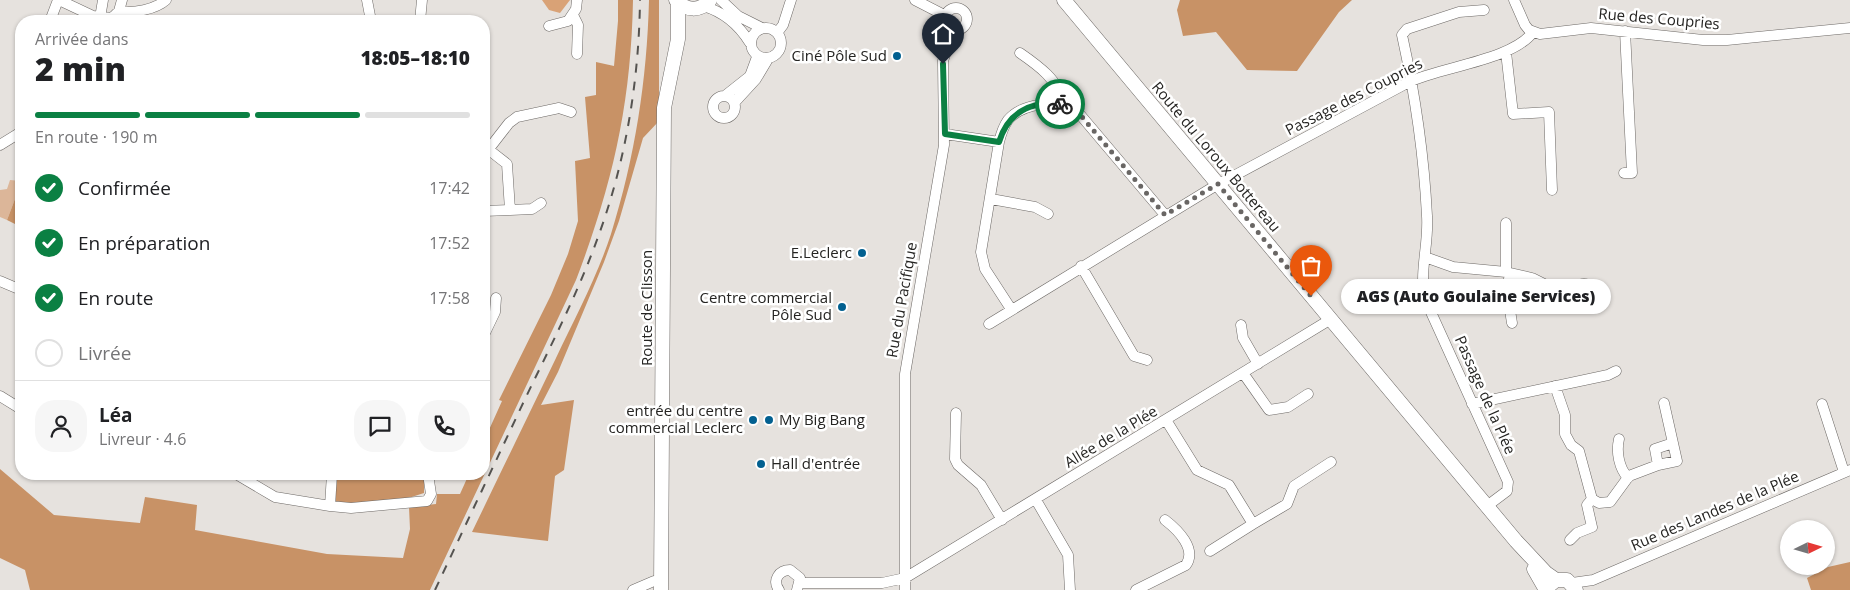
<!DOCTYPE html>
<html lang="fr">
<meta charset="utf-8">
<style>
body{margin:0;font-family:"Open Sans",sans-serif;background:#f6f6f6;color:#202124;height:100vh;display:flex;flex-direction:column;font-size:19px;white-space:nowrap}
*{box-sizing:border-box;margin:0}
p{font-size:16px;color:#757577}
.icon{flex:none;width:28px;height:28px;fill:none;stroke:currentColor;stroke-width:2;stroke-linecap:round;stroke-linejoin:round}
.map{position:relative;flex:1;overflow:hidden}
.details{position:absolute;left:15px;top:15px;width:475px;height:465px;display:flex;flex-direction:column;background:#fff;border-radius:20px;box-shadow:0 1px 4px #0004}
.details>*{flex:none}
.needle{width:32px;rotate:85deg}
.controls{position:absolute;left:1780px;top:520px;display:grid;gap:10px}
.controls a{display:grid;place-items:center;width:55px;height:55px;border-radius:50%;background:#fff;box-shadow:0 1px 4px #0004;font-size:25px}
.pin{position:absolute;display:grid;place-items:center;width:42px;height:42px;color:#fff;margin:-51px -21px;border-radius:50% 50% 50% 0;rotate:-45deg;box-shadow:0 0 5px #0007}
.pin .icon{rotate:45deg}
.courier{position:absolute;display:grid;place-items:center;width:50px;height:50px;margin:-25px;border:4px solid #0b8043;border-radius:50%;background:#fff;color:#222;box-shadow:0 1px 6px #0007}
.bubble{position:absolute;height:35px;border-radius:18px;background:#fff;box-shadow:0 1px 4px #0004;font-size:16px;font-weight:800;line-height:35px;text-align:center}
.headline em{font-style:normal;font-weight:800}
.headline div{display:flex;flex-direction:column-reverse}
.headline{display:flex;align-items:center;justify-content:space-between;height:85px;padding:0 20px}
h1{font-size:32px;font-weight:800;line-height:38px}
.bar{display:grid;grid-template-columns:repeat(4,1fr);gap:8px 5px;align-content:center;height:60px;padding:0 20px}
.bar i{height:6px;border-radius:4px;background:#e0e0e0}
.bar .active{background:#0b8043}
.bar p{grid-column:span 4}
.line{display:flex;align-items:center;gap:12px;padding:0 20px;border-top:1px solid #e0e0e0}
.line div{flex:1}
.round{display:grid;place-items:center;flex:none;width:52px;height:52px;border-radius:20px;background:#f6f6f6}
ol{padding:0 20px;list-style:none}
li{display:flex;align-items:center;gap:15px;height:55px}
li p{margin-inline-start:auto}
li .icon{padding:5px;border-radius:50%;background:#0b8043;color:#fff;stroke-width:4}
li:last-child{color:#757577}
li i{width:28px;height:28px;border:2px solid #e0e0e0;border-radius:50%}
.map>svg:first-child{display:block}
</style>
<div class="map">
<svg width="1850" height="590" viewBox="0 0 1850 590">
<rect width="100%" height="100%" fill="#e6e2de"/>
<path fill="#dcb699" d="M10 180 21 181V201L15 199 7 220 0 217V190L7 189Z"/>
<path fill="#c89266" d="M618 0H633C631 104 613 183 576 280L430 590H30L25 570 0 558V469L54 515 140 523 145 497 197 505 195 530 327 554 403 558 410 529 409 507 436 504 437 494H460L469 474H484V441L502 401 499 400 551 295 568 254 578 221 575 161 590 158 585 97 596 95V62L614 66 618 21Z
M649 0H659V121L643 138 619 221 604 262 558 372 541 405 574 400 564 470 555 476 548 541 472 532C500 474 528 416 556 358 575 318 597 277 611 234 635 157 647 80 649 0Z
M1180 0H1352L1339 12 1297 71 1247 70 1216 32 1183 36 1177 10Z
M15 199 21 201V227L7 220Z
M336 474H424V493L396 502 335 505Z
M1850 562V590H1811L1807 578 1828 567Z"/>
<path fill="#d9a276" d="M542 0H570L560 13 549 10Z"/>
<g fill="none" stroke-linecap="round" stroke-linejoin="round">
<defs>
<path id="minor" d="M59 0 93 16 112 18 119 11 122 0
M367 0 371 21
M721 0 738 16 762 28
M915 0 946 16
M1514 0 1525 25 1529 30 1540 34 1591 28 1703 40H1727L1850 28
M703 6C724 12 739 25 750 43
M945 19a11 11 0 1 1 22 0a11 11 0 1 1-22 0Z
M1484 10 1459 12 1407 29 1402 35C1415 94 1424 156 1427 216 1429 244 1419 271 1425 299L1508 482 1507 491 1487 506
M119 11C133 14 156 9 166 0
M573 15 578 25 577 54
M100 18 103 0
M50 21 58 0
M420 21 422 0
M549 26 568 21 576 9 577 0
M751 43a15 15 0 1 1 30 0a15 15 0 1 1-30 0Z
M777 33 783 25 791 0
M1506 52 1513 114 1549 112 1552 190
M1020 53C1036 64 1062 82 1062 104
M726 95 750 76 757 57
M713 107a11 11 0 1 1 22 0a11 11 0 1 1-22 0Z
M734 103 756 79 768 59
M945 134 999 142
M0 145 21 132
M484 146 507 164 510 210 532 209 541 203
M488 150 509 123 517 117 559 108 571 112
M1624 173H1632L1625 31
M991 199 1035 207 1048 214
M484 211 510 210
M1425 257 1453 267 1506 272 1532 278 1546 285 1575 289
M1081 266 1134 356 1147 360
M1506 272V223
M1510 273 1507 291 1512 323
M0 281 21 290
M1574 294a10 10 0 1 1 20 0a10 10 0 1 1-20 0Z
M1011 309 985 269 981 252 999 142C1001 134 1003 127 1008 120 1022 103 1059 99 1077 111L1165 215
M989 324 1215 186 1409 82C1441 67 1513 60 1533 32
M1241 325 1243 338 1258 364
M484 335 495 312 496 298
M1243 373 1269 410 1288 407 1308 394
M1555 386 1565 415V434L1571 445 1579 451 1592 499 1599 503 1610 502 1629 476 1658 465 1677 461 1664 403
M0 396 21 409
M1472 404 1608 375 1616 371
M1822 404 1844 472
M956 413 955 459 958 465 981 485 1002 520
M1166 420 1197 470 1229 485 1253 524 1287 504 1294 486 1331 462
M1619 439C1616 452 1619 468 1628 478
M1658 465 1655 449 1673 443
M236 474 275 497 330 506 351 508 427 501 431 494 428 474
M1036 500 1068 555 1070 590
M330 506 332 474
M1570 540 1577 533 1592 527 1587 505 1592 499
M1210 551 1253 524
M801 583H882L905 578 1331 319
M1572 583 1593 580 1850 470
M633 590 654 581
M779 590C772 580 779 570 790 570L800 578 797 590
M905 590V374L944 145 943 61 953 30
M1136 590 1186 565C1197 549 1178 530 1165 520"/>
<path id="major" d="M676 0C686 11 700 12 710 0
M1064 0 1516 541 1546 573 1556 580
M1534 569 1546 590
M1550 585 1556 580H1567L1576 590
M661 590 664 108 678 39V2"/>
</defs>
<use href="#minor" stroke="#6d6966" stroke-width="11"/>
<use href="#major" stroke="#6d6966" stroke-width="15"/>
<use href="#minor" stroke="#fff" stroke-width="10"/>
<use href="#major" stroke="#fff" stroke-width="14"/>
<path stroke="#555350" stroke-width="2" stroke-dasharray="9 9" stroke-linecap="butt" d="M435 590C465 526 495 463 525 399 551 345 578 293 598 237 626 161 639 80 640 0"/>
</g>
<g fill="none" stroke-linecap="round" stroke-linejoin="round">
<path stroke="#696664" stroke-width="5" stroke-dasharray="0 9" d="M1060 104 1077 111 1165 215 1218 184 1311 296"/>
<path stroke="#0b8043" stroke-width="6" d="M943 64 945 134 999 142C1008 113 1030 101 1060 104"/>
</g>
<g fill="#026090" stroke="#fff" stroke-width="2">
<circle cx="897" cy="56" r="5"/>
<circle cx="862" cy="253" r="5"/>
<circle cx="842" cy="307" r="5"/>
<circle cx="753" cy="420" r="5"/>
<circle cx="769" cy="420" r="5"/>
<circle cx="761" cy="464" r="5"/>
</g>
<g text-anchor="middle" stroke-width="5" stroke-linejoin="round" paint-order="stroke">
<g font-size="15" fill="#252422" stroke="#fff">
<text transform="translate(1659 19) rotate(5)" y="5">Rue des Coupries</text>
<text transform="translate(1354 97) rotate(-27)" y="5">Passage des Coupries</text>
<text transform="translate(1216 157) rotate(50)" y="5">Route du Loroux Bottereau</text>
<text transform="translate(902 300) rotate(-80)" y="5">Rue du Pacifique</text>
<text transform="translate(647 308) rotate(-90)" y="5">Route de Clisson</text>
<text transform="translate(1485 395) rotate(66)" y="5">Passage de la Plée</text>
<text transform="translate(1111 437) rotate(-31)" y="5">Allée de la Plée</text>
<text transform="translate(1715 511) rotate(-23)" y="5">Rue des Landes de la Plée</text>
</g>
<g font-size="15" fill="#252422" stroke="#fff" text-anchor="end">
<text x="887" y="61">Ciné Pôle Sud</text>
<text x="852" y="258">E.Leclerc</text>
<text x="832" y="303">Centre commercial<tspan x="832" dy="17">Pôle Sud</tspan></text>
<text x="743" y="416">entrée du centre<tspan x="743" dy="17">commercial Leclerc</tspan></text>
<text x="779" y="425" text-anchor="start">My Big Bang</text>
<text x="771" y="469" text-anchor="start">Hall d'entrée</text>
</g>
</g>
</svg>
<div class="controls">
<a><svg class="needle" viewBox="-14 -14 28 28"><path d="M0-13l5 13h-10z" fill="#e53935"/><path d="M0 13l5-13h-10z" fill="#757577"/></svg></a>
</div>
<div class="pin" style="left:1311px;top:296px;background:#ea580c"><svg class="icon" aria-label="bag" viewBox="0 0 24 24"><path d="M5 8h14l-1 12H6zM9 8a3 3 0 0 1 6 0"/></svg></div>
<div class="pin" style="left:943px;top:64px;background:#1f2937"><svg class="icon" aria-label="home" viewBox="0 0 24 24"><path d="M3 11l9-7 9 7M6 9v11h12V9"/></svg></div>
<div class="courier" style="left:1060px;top:104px"><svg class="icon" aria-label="bike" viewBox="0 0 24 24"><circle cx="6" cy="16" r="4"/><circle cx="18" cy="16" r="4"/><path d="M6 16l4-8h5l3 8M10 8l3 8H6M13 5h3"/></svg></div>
<div class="bubble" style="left:1341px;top:279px;width:270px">AGS (Auto Goulaine Services)</div>
<section class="details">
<div class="headline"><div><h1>2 min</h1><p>Arrivée dans</p></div><em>18:05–18:10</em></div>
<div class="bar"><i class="active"></i><i class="active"></i><i class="active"></i><i></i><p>En route · 190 m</p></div>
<ol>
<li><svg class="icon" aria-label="check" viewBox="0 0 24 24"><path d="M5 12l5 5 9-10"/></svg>Confirmée<p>17:42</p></li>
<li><svg class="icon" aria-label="check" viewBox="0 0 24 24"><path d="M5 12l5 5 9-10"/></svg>En préparation<p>17:52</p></li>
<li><svg class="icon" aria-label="check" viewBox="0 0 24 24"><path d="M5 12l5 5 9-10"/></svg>En route<p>17:58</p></li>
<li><i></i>Livrée</li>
</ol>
<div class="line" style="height:90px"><a class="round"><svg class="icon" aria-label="person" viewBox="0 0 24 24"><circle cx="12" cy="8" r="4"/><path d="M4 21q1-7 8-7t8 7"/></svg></a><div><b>Léa</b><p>Livreur · 4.6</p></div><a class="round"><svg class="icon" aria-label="chat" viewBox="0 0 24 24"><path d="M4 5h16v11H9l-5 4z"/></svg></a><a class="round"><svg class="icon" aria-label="phone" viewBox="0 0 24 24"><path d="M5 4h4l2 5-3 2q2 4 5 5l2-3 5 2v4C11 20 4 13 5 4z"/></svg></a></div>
</section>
</div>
